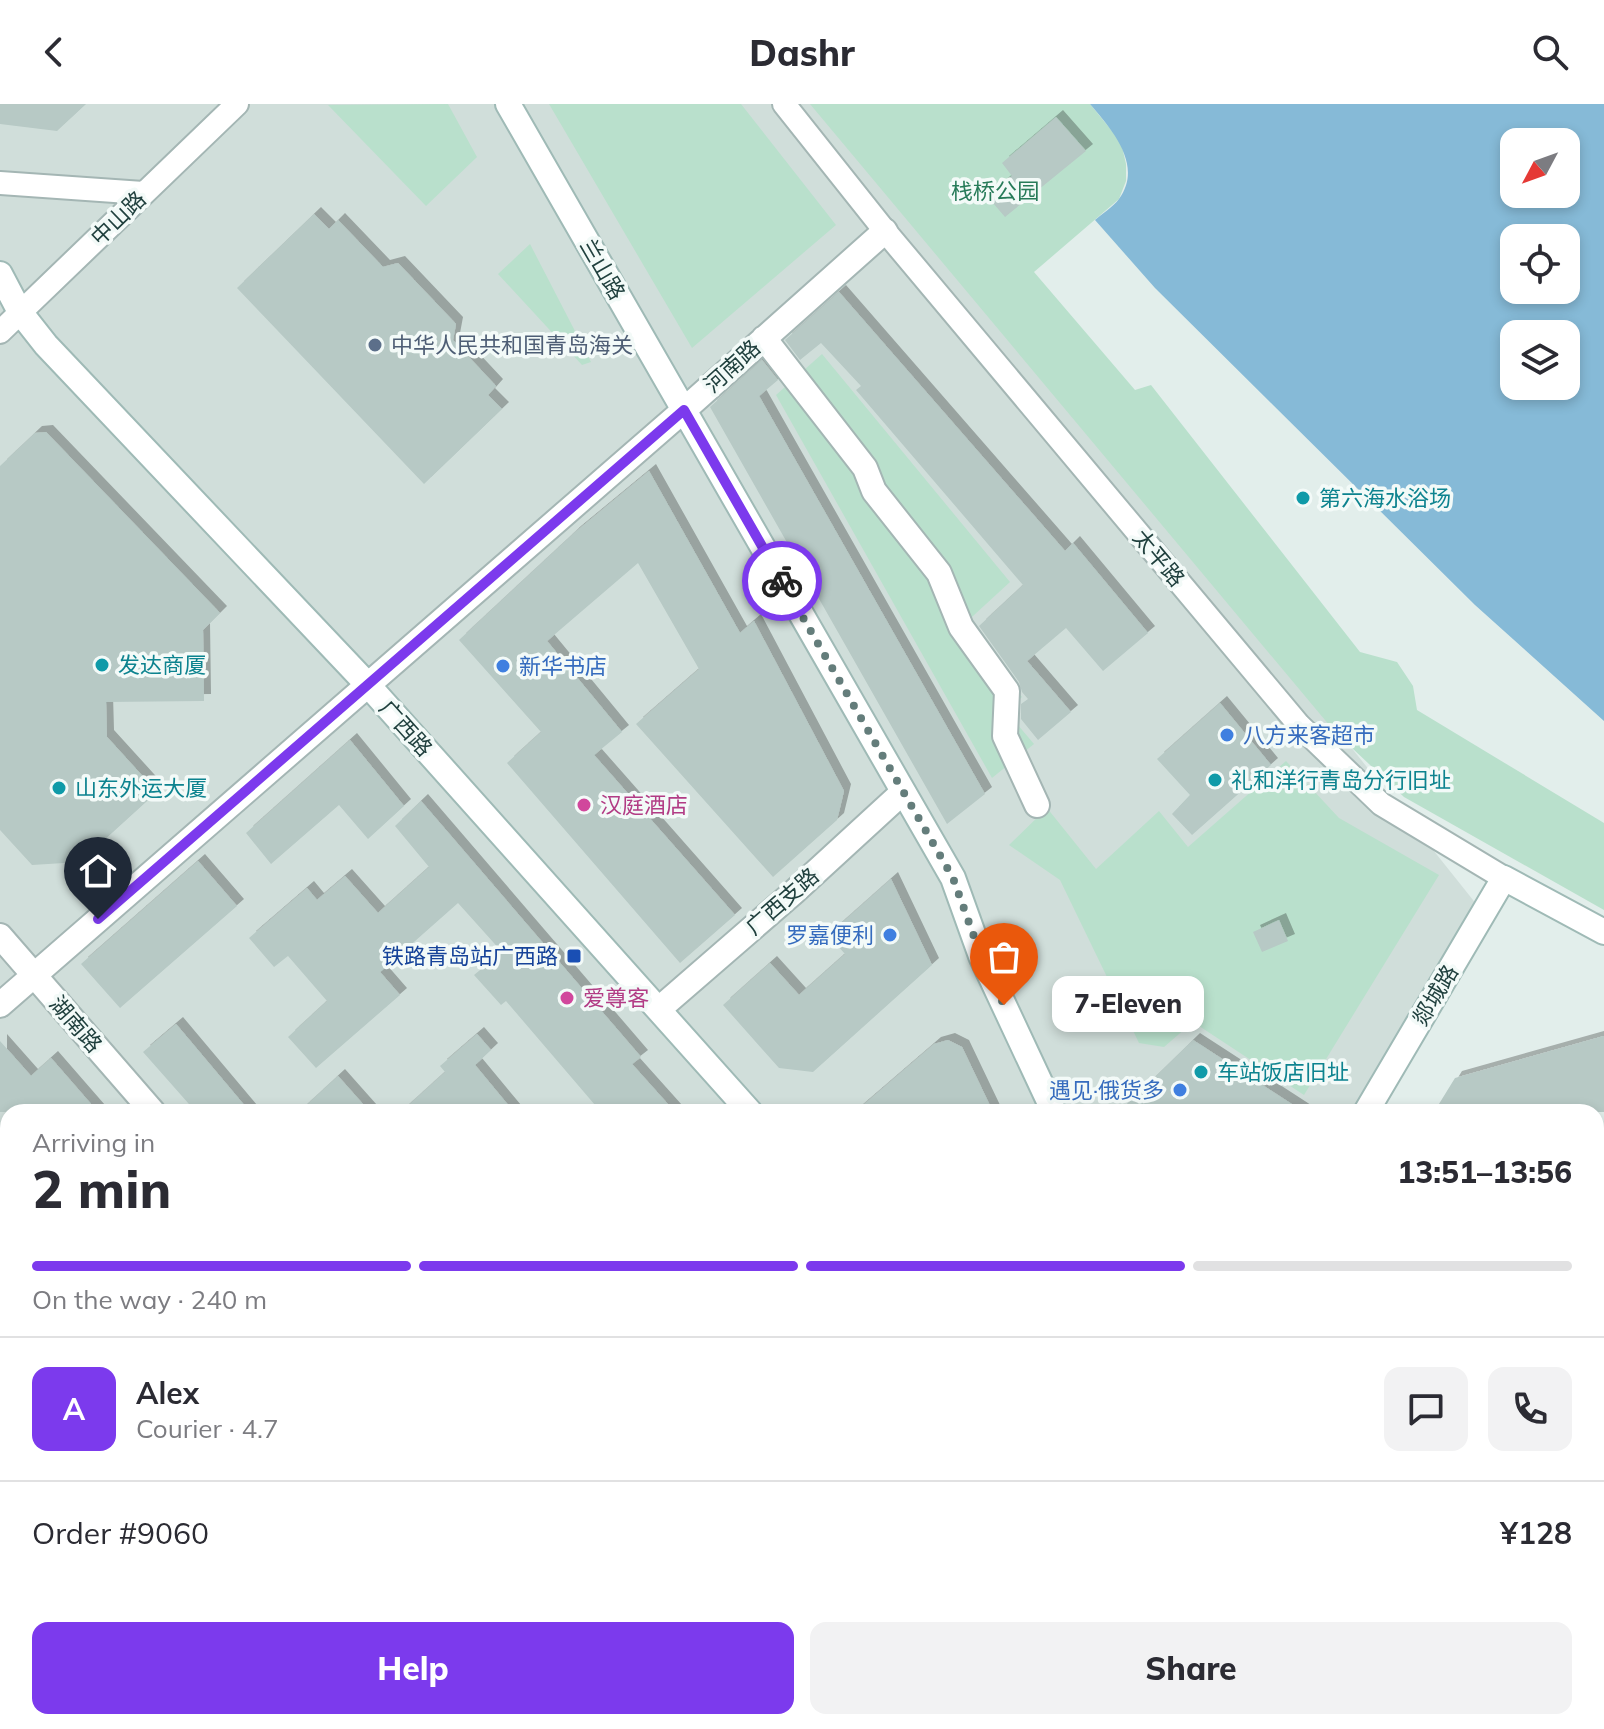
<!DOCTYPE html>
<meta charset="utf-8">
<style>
body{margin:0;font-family:Mulish,"Noto Sans SC",sans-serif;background:#f2f2f3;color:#2b2b33;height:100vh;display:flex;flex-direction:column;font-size:30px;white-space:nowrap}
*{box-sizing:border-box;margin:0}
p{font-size:26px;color:#7c7c81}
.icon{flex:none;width:44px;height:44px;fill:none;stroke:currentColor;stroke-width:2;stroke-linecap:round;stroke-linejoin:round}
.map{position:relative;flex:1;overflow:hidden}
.panel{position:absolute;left:0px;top:1000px;width:1604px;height:626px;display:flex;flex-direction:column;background:#fff;border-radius:24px 24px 0 0;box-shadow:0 4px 12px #0003}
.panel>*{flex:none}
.needle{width:52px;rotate:229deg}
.tools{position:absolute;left:1500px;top:24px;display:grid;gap:16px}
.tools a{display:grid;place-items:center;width:80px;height:80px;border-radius:16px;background:#fff;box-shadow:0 4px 12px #0003;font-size:40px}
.pin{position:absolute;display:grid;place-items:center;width:68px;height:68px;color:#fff;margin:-82px -34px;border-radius:50% 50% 50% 0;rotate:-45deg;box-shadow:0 0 8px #0007}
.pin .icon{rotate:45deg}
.courier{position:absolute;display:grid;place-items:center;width:80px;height:80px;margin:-40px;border:6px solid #7c3aed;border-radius:50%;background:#fff;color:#222;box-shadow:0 2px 10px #0007}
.bubble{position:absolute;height:56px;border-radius:16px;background:#fff;box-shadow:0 4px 12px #0003;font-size:26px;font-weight:800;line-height:56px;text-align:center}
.head em{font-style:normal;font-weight:800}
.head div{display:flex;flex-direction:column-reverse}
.head{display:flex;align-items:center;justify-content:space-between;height:136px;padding:0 32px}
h1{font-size:52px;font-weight:800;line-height:60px}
.bar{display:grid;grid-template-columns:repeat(4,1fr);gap:12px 8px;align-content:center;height:96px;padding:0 32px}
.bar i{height:10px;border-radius:6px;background:#e1e1e2}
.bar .on{background:#7c3aed}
.bar p{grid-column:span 4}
.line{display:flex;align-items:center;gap:20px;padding:0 32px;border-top:2px solid #e1e1e2}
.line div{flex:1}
.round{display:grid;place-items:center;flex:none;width:84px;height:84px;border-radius:16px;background:#f2f2f3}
.action{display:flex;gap:16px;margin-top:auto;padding:16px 32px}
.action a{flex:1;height:92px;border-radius:16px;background:#7c3aed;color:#fff;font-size:32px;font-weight:800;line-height:92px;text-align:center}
.action a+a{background:#f2f2f3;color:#2b2b33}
header{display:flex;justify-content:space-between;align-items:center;height:104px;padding:0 32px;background:#fff;font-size:36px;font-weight:800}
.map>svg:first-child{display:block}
</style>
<header><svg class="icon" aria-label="back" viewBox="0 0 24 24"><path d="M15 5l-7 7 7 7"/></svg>Dashr<svg class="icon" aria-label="search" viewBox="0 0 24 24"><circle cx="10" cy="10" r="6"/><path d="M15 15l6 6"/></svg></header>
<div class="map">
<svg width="1604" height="1625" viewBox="0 0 1604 1625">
<defs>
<filter id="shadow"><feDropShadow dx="7" dy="-7" stdDeviation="0" flood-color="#0004"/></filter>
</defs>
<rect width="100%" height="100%" fill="#e2eeeb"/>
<path fill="#d0deda" d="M0 0H841L883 57 1481 806 1376 1008H8V1618H1032V1625H0Z
M1596 1510 1604 1514V1625H1039L1037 1618H1596Z"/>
<path fill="#b9e0cc" d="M448 0 477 53 426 102 328 1Z
M549 0H741L836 121 692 244Z
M810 0H1090L1121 38 1126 60V77L1119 95 1034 168 1135 286 1151 281 1360 548 1397 558 1413 582 1417 606 1604 719V806L1404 693 1335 628Z
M530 140 591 258 582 261 498 170Z
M822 250 1010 478 961 523 1022 593 1006 607 1034 640 992 674 776 291Z
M1286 657 1339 714 1439 771 1304 991 1193 918 1164 943 1139 939 1060 776 1009 741 1047 704 1096 765 1159 707 1188 743Z"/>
<path fill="#86bad7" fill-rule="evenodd" d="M1090 0H1604V617L1475 501 1155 184 1095 116C1102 110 1113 103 1119 95 1144 61 1111 25 1090 0ZM1514 38H1566V90H1514ZM1514 134H1566V186H1514ZM1514 230H1566V282H1514Z"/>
<path fill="#b7c9c5" filter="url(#shadow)" d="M0 0H86L57 27 0 20Z
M1056 13 1086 47 1005 113 987 92 1012 72 1002 59Z
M314 110 329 125 338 116 383 163 398 159 456 220 453 236 496 282 488 291 502 305 424 380 237 184Z
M839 188 1065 447 1073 439 1148 529 1103 567 1066 524 1027 557 1071 608 1038 636 1021 615V600L1028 595 1022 588 1019 578 979 522 1023 481 856 286 861 282 821 239 800 256 785 236Z
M762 256 778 276 759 292 985 690 947 720 710 303Z
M46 328 220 509 203 526 204 597 106 598 107 633 157 688 80 758 32 761 0 726V362L35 329Z
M649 367 740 529 754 517 844 687 837 716 773 773 636 620 699 565 638 459 547 537 622 628 594 651 735 811 680 859 507 659 541 628 459 536 574 429Z
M1220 599 1271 661 1192 731 1172 710 1190 691 1157 655Z
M350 636 404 702 368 735 339 701 271 760 246 729Z
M421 697 641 953 632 960 675 1008H601L506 897 501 901 474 871 502 848 458 799 380 868 400 891 316 964 288 933 327 897 288 852 274 863 249 834 307 784 317 796 345 772 378 809 429 763 395 722Z
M198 757 237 802 120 904 81 860Z
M891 775 932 861 813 968 779 964 723 901 770 859 799 891 845 850 828 831Z
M1279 816 1288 837 1262 848 1253 828Z
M176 920 250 1008H196L143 948Z
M477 930 491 946 475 961 514 1008H401L445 968 440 962Z
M1604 932V1008H1434L1455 974Z
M948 936 962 943 993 1008H855L934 940Z
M1193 936 1304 1008H1119Z
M0 937 31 972 51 954 98 1008H0Z
M338 972 370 1008H299Z"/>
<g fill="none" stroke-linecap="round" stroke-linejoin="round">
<defs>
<path id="pedestrian" d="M784 0 885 127 1299 621 1381 700 1504 774
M0 79 143 89
M0 228 237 0"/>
<path id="minor" d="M764 234 865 364 874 387 939 469 961 523 1007 587 1005 632 1037 701
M684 306 885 127
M659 905 794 788 903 688
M0 1517 8 1526
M0 1573 8 1571
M91 1618 97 1625
M268 1625 276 1618"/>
<path id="tertiary" d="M0 832 153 1008
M0 901 684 306
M680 1618 686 1625
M748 1625 756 1618
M806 1625 814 1618"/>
<path id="secondary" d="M508 0 953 774 981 852 1054 1008
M0 170 20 208 46 241 368 581 750 1008
M1366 1008 1504 774 1604 828
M1596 1450 1604 1454
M1596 1487 1604 1491"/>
</defs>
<use href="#pedestrian" stroke="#a4b6b4" stroke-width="26"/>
<use href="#minor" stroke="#a4b6b4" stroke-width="28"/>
<use href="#tertiary" stroke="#a4b6b4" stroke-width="28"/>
<use href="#secondary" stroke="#9fbab6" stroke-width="28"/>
<use href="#pedestrian" stroke="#fff" stroke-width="22"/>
<use href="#minor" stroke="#fff" stroke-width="24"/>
<use href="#tertiary" stroke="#fff" stroke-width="24"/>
<use href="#secondary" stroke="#fff" stroke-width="24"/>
</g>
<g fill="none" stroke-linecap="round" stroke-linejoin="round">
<path stroke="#647d7b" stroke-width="8" stroke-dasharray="0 14.4" d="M782 477 953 774 981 852 1004 901"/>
<path stroke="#7c3aed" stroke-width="10" d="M98 815 684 306 782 477"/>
</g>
<circle fill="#5c6f8a" stroke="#f3faf8" stroke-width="3" cx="375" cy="241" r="8"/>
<g fill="#0f9aa8" stroke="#f3faf8" stroke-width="3">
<circle cx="1303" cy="394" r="8"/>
<circle cx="102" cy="561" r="8"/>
<circle cx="1215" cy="676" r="8"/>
<circle cx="59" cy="684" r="8"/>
<circle cx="1201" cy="968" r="8"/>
</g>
<g fill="#3f7fe0" stroke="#f3faf8" stroke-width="3">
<circle cx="503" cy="562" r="8"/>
<circle cx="1227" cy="631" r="8"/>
<circle cx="890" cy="831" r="8"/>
<circle cx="1180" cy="986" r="8"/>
</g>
<g fill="#d1479c" stroke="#f3faf8" stroke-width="3">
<circle cx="584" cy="701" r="8"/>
<circle cx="567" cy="894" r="8"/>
</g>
<rect fill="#1a4fb4" stroke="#f3faf8" stroke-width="3" x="566" y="844" width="16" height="16" rx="4"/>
<g text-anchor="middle" stroke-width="7" stroke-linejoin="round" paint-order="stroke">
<g font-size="22" fill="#277b59" stroke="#f3faf8">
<text x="995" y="95">栈桥公园</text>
</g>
<g font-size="22" fill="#20403e" stroke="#f3faf8">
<text transform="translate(118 114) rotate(-44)" y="8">中山路</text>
<text transform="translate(603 165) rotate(60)" y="8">兰山路</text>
<text transform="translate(732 262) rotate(-42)" y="8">河南路</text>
<text transform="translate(1159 454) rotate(50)" y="8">太平路</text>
<text transform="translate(406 624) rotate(48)" y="8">广西路</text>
<text transform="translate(782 797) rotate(-41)" y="8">广西支路</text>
<text transform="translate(1435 891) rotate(-59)" y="8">郯城路</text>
<text transform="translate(76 920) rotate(49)" y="8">湖南路</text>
</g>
<g font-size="22" fill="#4e5e75" stroke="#f3faf8" text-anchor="start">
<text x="391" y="249">中华人民共和国青岛海关</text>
</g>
<g font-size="22" fill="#0d838f" stroke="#f3faf8" text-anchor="start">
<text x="1319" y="402">第六海水浴场</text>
<text x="118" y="569">发达商厦</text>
<text x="1231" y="684">礼和洋行青岛分行旧址</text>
<text x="75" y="692">山东外运大厦</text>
<text x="1217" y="976">车站饭店旧址</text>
</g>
<g font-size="22" fill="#366cbe" stroke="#f3faf8" text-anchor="start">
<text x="519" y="570">新华书店</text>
<text x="1243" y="639">八方来客超市</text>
<text x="874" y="839" text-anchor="end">罗嘉便利</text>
<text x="1164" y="994" text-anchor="end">遇见·俄货多</text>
</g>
<g font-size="22" fill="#b23c85" stroke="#f3faf8" text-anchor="start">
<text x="600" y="709">汉庭酒店</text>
<text x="583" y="902">爱尊客</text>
</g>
<g font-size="22" fill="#164399" stroke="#f3faf8" text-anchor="end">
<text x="558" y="860">铁路青岛站广西路</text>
</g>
</g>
</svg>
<div class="tools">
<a><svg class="needle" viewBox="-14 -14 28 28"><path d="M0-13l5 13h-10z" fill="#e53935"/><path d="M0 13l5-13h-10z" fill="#7c7c81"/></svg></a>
<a><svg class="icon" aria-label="locate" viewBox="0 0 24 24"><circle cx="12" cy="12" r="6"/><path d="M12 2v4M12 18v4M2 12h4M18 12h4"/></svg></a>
<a><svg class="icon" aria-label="layers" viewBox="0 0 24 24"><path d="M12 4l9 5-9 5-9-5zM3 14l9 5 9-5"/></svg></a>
</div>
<div class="pin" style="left:1004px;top:901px;background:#ea580c"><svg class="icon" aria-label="bag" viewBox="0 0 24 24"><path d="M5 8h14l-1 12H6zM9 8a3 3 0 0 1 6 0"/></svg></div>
<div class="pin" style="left:98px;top:815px;background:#1f2937"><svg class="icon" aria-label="home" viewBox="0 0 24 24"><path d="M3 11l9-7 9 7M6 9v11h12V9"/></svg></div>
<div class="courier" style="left:782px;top:477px"><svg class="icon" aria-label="bike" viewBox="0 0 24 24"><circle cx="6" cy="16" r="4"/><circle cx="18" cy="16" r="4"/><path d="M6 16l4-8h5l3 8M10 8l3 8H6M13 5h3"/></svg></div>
<div class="bubble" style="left:1052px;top:872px;width:152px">7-Eleven</div>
<section class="panel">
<div class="head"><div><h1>2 min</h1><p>Arriving in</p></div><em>13:51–13:56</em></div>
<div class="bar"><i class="on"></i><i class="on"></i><i class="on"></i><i></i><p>On the way · 240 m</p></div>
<div class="line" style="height:144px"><b class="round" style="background:#7c3aed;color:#fff">A</b><div><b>Alex</b><p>Courier · 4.7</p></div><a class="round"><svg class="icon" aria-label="chat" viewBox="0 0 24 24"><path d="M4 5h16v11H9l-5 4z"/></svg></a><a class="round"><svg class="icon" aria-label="phone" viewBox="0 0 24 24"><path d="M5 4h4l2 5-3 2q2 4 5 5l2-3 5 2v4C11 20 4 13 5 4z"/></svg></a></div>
<div class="line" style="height:104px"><div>Order #9060</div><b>¥128</b></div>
<div class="action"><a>Help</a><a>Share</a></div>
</section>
</div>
